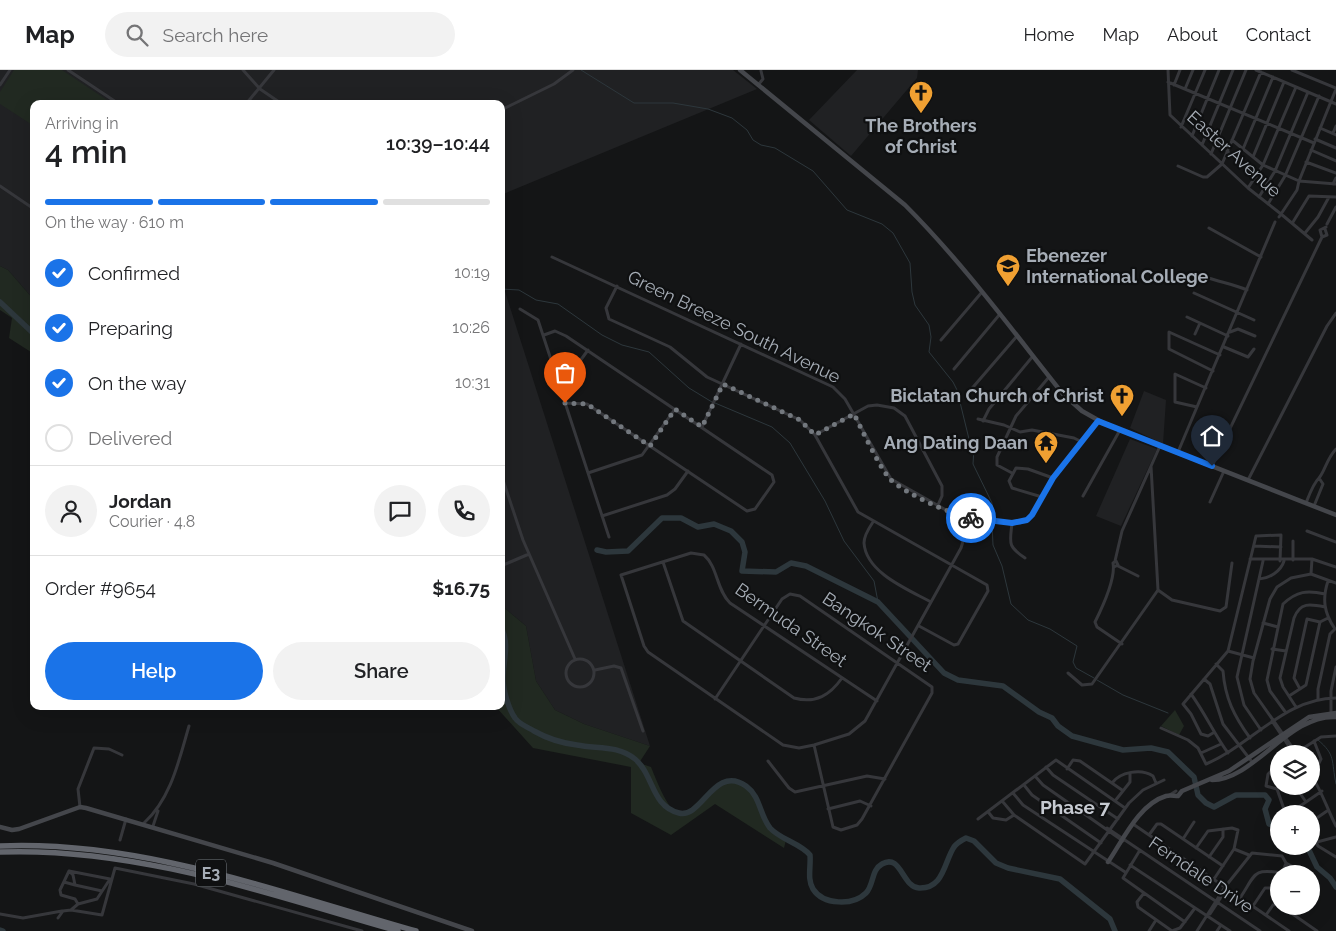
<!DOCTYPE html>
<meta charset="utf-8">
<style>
body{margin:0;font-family:Raleway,sans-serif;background:#f2f2f2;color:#202124;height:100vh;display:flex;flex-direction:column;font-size:19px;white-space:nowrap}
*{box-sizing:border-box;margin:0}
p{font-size:16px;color:#757577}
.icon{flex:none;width:28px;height:28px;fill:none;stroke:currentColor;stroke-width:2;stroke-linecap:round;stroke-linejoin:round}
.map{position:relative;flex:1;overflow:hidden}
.drawer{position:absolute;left:30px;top:30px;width:475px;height:610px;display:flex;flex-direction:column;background:#fff;border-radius:10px;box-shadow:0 5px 20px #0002}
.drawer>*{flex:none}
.tools{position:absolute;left:1270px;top:675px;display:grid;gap:10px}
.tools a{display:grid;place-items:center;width:50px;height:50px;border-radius:50%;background:#fff;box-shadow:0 5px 20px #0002;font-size:25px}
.pin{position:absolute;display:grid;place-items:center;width:42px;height:42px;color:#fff;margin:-51px -21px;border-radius:50% 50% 50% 0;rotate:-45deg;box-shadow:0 0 5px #0007}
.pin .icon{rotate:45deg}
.courier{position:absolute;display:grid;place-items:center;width:50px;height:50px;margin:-25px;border:4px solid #1a73e8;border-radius:50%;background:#fff;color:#222;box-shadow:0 1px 6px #0007}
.summary em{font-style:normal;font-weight:600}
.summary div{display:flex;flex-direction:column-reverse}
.summary{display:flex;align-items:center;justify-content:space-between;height:85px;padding:0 15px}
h1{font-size:32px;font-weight:600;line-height:38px}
.bar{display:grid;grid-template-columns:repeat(4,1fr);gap:8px 5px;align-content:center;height:60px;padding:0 15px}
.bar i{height:6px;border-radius:4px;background:#e0e0e0}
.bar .on{background:#1a73e8}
.bar p{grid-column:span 4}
.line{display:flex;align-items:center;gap:12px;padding:0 15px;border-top:1px solid #e0e0e0}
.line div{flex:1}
.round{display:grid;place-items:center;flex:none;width:52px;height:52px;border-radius:26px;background:#f2f2f2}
ol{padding:0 15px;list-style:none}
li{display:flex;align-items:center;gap:15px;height:55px}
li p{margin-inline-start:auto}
li .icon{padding:5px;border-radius:50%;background:#1a73e8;color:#fff;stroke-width:4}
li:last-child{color:#757577}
li i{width:28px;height:28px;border:2px solid #e0e0e0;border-radius:50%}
.button{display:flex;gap:10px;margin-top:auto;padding:10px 15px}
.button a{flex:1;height:58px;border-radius:30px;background:#1a73e8;color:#fff;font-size:20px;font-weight:600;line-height:58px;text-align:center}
.button a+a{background:#f2f2f2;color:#202124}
header{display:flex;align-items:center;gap:30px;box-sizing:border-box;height:70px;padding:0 25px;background:#fff;border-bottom:1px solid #e0e0e0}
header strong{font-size:24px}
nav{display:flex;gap:28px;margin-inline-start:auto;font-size:18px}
.search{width:350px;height:45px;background:#f2f2f2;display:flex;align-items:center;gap:12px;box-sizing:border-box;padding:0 18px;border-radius:28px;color:#757577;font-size:19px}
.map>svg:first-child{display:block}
</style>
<header>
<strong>Map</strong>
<div class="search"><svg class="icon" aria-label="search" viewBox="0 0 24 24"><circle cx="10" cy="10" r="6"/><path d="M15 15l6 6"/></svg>Search here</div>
<nav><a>Home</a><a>Map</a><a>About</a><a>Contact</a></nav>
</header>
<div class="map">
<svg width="1336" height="861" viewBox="0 0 1336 861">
<rect width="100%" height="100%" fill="#141516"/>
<path fill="#202123" d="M0 0H733L757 19 501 125V34H34V230L8 200 0 196Z
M857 0H918L917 8 851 86 809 50Z
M501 209 650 676 584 654 555 640 536 611 526 556 501 535Z
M1144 321 1166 330 1163 374 1130 358Z
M1130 369 1157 379 1121 456 1096 446Z"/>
<path fill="#212921" d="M14 0H62L113 34H34V56L0 34V22Z
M0 196 8 200 34 230V284L9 268 12 248 0 240Z
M501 535 526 556 536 611 555 640 584 654 650 676 639 693 651 697C684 781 683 728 730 711 761 716 754 732 766 752 771 760 778 765 786 770L784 778 715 734 671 765 631 743V697L533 678 495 636H501Z
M1175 640 1184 656 1179 665 1161 656Z"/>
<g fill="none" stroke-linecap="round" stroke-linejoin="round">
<path stroke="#2d373c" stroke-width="1" d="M581 0 634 33H673L708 39 732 48 747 60 753 70 761 75 775 78 813 101 847 140 882 154 893 163 910 193 912 222 915 235 929 255 931 267 929 282 953 312 957 320 969 369 974 378 973 394 992 433V449
M501 219 519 220 536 230 558 234 602 265 622 275 649 282 689 318 712 332
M715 333 772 357 790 373 825 431 844 471 874 511 878 532
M992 453 993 475 1002 496 1011 534 1028 550 1050 559 1077 576 1073 592 1076 598 1094 608
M1097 610 1123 625 1168 643
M1318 670C1336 685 1331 690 1336 714"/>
<path stroke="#2d373c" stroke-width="5.5" d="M0 232 34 264
M597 480 606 482 628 481 662 448H681L698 457 714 454 731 461 742 472 745 482 742 501 776 502 791 493 806 496 878 532 944 603 958 610 1003 616 1039 642 1052 648 1058 656 1072 666 1123 680 1151 678 1168 682 1194 707 1198 725 1206 733 1214 737 1236 725H1265L1269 730 1265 739 1269 754 1279 756
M501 557C510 575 503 590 503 609 503 620 509 640 515 648 520 655 528 657 534 661 548 669 561 673 577 675 597 679 618 675 635 689 654 705 651 736 679 743 702 749 714 694 746 716 761 727 759 744 770 758 781 770 800 773 810 785 811 797 807 809 813 819 823 835 853 836 866 823 874 815 871 800 882 794 901 783 902 817 919 818 944 819 944 792 954 777 957 773 962 770 966 768L974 771 996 793 1008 798 1060 809 1110 849 1115 861
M1307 776 1317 797 1330 808 1336 817
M0 860 3 861"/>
<path stroke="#36373b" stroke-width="3" d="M68 0 119 34
M243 0 260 19 282 34
M1168 0 1170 45 1248 118 1281 144 1297 120 1299 111 1336 114
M1256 0 1336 34
M1292 0 1336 18
M1168 12 1314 73
M0 15 10 0
M758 15 763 9 761 1
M1174 15 1180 0
M1185 19 1193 0
M246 34 274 0
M501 40 554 14 573 0
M1181 57 1205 0
M1320 58 1336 65
M1333 63 1336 56
M1192 66 1219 0
M1315 69 1336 78
M1232 70 1263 95 1299 111 1336 19
M1202 75 1233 0
M1243 79 1273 7
M1311 80 1336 91
M1227 81 1256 107
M1211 84 1246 0
M1253 87 1284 12
M1306 92 1336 103
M1178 96 1203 107H1207L1222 94 1261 2
M1333 114 1336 108
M0 116 34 139
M1248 118 1263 95 1296 17
M1259 127 1275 101 1308 22
M1268 134 1285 106 1319 26
M1279 147 1281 144 1312 170
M1293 152 1309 126 1336 127
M1327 154 1336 137
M1209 158 1261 187
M1325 159 1327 165 1322 167 1320 160 1326 157
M1305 163 1318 147 1329 127
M552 187 833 317 845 329 891 409 953 444 997 452 1020 453 1032 445 1053 408 1099 351
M1206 207C1219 212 1233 214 1247 220
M617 216 606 238 609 249 670 277 707 307 800 350 815 365 858 442 987 515 988 521 958 574 954 575 919 556
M1194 223 1254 250
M520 239 538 250 609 467
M1187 247 1228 266
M1230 262 1238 259 1255 266
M1195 264 1200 253
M544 265 555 261 566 266 772 405 774 412 755 439 747 441 587 334 565 333
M941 270 982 222
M1224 277 1248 287 1254 279
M580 291 588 280
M954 299 1000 244
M1213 301 1169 279V262L1220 285
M968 323 1017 266
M1197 337 1175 332V304L1206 318
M978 349 1004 355 1020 362 1032 360 1074 368 1082 372
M983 351 989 339 1033 286
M702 357 741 274
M815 365 868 336 877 335 894 338 905 346 942 416V426L937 437
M1178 382 1275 152
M1212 396 1322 167
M588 403 642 385 675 339
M1012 403 997 395V387L1016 346 1049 307
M501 404 523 470 575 589
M1248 410 1327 256 1336 243
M1083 426 1120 360
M1042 427 1012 418 1009 411 1016 398 1028 399 1053 408
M1210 432 1224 401
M1306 433C1310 423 1313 414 1319 408 1325 401 1327 388 1336 379
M1314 436 1323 414 1319 408
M602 446 667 425 675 419 688 401
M873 452C869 458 864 465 864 473 866 503 909 520 931 532
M1012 453C1010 473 1007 476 1025 488
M1307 461 1336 472
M1293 471V490
M1254 476 1281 477
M1250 489H1312L1336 497
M1115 491 1122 461 1160 376
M663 492 683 551 794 628C816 634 830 625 842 608
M501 496 529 484
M1118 496 1138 506
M1114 497 1118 495 1116 491 1113 493C1116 509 1103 536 1095 552L1097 557 1122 574
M1311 504 1312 489
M1259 509C1269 509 1281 501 1284 491
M1328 511C1322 529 1324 543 1335 559
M1158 520 1172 530 1220 541 1226 537 1232 493
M1263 553 1278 557
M1272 579 1286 581
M1228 581 1254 588
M566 603a14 14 0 1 1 28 0a14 14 0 1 1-28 0Z
M1216 594 1223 601C1225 628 1234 646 1250 668
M595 600 614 596 621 598 643 661
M1068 603 1082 615 1092 614 1158 520 1151 396
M1204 609 1210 614 1223 654 1252 692
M1300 619 1294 608 1307 549 1320 552
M1191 624C1205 643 1214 664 1228 683
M1289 626 1306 615 1320 552 1328 548
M715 629 782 529 790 524 800 526 932 617V623L862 749 857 755 841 760 833 757 814 675
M1318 629V619L1330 564 1335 559
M877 631 730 533C716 519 718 497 704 485L691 483 621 505 644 576 648 582 783 675 799 678 814 675 849 664 865 651 961 478 965 465 967 447
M1296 637 1283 617 1280 608 1294 548C1300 532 1310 534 1325 537
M1286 643 1270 621 1267 610 1283 534C1297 521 1307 520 1325 524
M1331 644V621L1336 597
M1272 651 1294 684
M1161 658 1188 670 1198 678 1206 694C1251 675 1285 628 1336 628
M1261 660 1244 635 1237 607 1263 491
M1213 663 1208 666 1201 664 1191 644 1183 634 1228 581 1256 466 1281 465 1280 491
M1201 683 1221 674
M1294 684 1321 667 1336 666
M1297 684 1254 623 1250 609 1253 591 1270 529 1277 517 1291 508 1311 504 1336 513
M768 691 789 718 795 722 867 706 885 709
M1279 694 1268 704 1266 716 1277 719 1285 742 1291 744
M1046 697 1053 705 1118 749
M1311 697 1319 693 1321 689 1314 671
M1067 699 1073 690 1080 691 1122 720
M1311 705C1322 721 1327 739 1336 756
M1035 706 1043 715 1123 771
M1112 713C1120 702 1141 698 1153 706L1156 713
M1024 715 1032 725 1101 773
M1295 716 1306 732
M1013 723 1023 735 1125 802
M1168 726 1176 721
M1115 731 1130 712V704
M1003 732 1014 745 1085 794 1129 733 1143 720 1164 710
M80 737 78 719 94 678 109 679 122 685
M828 739 860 731 871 736
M989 743 993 748 1006 750 1014 745
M1290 743 1322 721
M978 749 1056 690 1125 738
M1311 752 1327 741
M144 753C171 729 179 690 189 656
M1133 754 1289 861
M153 756 158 741
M1107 758 1260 861
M1311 762 1318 776 1336 787
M1149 765 1157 754H1161L1223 796
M1183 769 1194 752
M120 770 126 749
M1317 772 1336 767
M1196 778 1208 761 1232 758 1238 760 1234 779 1214 809
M1234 779 1249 785
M1140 780 1123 808 1185 852
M1209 787 1223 767V759
M1130 795 1230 861
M69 801 60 820 61 825 75 829 78 834
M1282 804 1286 793
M64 812 75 815
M102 821 75 815 73 805 69 801 110 809
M1144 823 1137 832 1138 837 1172 861 1180 858 1195 838
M1240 828C1256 804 1252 798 1282 803
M1253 836 1265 818H1279
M1281 836 1317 861
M71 840 102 845 115 798 194 814 362 861
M0 844 23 848 62 841
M1210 844 1227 818
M1266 845 1273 835 1279 834
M58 848 63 841 71 840 78 834 97 829 110 809
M1149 861 1156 850
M1197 861 1225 817 1252 783 1282 786 1286 793 1297 799 1298 804
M1217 861 1221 855"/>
<path stroke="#44464b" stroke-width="4.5" d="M740 0 905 135C963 193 1012 260 1063 324L1082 341 1105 354 1336 445
M1212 710C1254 710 1289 644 1336 647
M0 757 12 760 19 759 80 737 86 738 273 793 472 861
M1108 792C1123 770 1139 734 1166 726 1170 725 1174 726 1178 726L1182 721 1229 701 1309 647 1336 643"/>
<path stroke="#62656c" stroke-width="5.5" d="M0 776C142 770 281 823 416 861
M0 782C137 777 268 824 398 861"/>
</g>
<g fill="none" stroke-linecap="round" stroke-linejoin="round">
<path stroke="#73787e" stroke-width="5" stroke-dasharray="0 9" d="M565 333 587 334 650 376 675 339 702 357 723 314 800 350 815 365 854 344C862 360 880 398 890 409 904 423 952 445 971 448"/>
<path stroke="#1a73e8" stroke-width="6" d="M971 448 1012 453 1027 450 1032 445 1053 408 1098 351 1212 396"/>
</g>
<defs>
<symbol id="church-pin" viewBox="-11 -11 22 30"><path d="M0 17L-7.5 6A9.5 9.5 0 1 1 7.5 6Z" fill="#f0a032" stroke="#0f1011"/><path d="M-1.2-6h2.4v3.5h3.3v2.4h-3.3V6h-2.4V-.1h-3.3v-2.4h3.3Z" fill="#111"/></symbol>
<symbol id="university-pin" viewBox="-11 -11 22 30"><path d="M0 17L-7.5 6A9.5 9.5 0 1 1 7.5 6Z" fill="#f0a032" stroke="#0f1011"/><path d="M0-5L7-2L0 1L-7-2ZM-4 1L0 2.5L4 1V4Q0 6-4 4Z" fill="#111"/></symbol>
<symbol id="temple-pin" viewBox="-11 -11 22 30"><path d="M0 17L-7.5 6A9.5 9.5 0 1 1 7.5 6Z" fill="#f0a032" stroke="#0f1011"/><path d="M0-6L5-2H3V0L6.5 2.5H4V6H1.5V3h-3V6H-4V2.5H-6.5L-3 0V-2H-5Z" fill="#111"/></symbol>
</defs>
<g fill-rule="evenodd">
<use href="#church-pin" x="907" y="9" width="28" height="38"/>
<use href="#university-pin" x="994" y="182" width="28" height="38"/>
<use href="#church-pin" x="1108" y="312" width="28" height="38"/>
<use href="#temple-pin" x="1032" y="359" width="28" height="38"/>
</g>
<g text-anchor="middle" stroke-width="4.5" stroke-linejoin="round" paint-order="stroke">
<rect fill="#0f1011" stroke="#797e84" stroke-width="1" x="196" y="789.5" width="30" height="27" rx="4"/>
<g font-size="16" font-weight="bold" fill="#a6adb6">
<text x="211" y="809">E3</text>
</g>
<g font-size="18" font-weight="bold" fill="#a6adb6" stroke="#0f1011" text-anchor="end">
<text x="921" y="62" text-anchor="middle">The Brothers<tspan x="921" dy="21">of Christ</tspan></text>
<text x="1026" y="192" text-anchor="start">Ebenezer<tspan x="1026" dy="21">International College</tspan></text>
<text x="1104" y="332">Biclatan Church of Christ</text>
<text x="1028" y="379">Ang Dating Daan</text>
</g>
<g font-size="18" fill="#a6adb6" stroke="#0f1011">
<text transform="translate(1234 84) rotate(42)" y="6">Easter Avenue</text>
<text transform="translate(734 257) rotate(26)" y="6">Green Breeze South Avenue</text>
<text transform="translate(791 555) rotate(35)" y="6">Bermuda Street</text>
<text transform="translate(877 562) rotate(34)" y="6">Bangkok Street</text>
<text transform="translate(1201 805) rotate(34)" y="6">Ferndale Drive</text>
</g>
<g font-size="19" font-weight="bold" fill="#c7cbd2" stroke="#0f1011">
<text x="1075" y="744">Phase 7</text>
</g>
</g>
</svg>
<div class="tools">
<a><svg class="icon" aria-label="layers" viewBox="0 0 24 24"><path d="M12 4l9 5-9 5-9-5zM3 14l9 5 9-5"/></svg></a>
<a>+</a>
<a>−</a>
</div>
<div class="pin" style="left:565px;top:333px;background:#ea580c"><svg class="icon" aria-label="bag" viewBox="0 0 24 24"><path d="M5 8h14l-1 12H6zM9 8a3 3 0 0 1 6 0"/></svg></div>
<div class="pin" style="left:1212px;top:396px;background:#1f2937"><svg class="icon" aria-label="home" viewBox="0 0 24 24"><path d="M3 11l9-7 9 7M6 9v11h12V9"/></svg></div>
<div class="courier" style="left:971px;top:448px"><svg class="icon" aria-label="bike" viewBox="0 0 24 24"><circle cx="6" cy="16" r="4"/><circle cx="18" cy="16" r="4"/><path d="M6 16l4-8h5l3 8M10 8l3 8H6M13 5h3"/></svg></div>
<section class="drawer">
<div class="summary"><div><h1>4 min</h1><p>Arriving in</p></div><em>10:39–10:44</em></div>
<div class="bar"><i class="on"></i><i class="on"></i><i class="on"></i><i></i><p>On the way · 610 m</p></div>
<ol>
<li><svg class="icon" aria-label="check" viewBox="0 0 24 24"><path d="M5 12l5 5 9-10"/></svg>Confirmed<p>10:19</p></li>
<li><svg class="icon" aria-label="check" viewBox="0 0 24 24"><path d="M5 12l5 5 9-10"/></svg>Preparing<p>10:26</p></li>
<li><svg class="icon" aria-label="check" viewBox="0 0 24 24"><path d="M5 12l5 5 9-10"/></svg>On the way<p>10:31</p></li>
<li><i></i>Delivered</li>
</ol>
<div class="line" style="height:90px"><a class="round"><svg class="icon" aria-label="person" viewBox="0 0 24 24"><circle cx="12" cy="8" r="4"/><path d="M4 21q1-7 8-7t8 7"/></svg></a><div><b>Jordan</b><p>Courier · 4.8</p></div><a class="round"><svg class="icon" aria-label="chat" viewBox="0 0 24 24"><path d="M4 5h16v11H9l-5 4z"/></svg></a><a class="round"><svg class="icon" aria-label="phone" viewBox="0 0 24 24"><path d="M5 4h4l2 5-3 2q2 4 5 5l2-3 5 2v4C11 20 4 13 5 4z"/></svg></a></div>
<div class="line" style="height:65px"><div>Order #9654</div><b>$16.75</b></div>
<div class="button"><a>Help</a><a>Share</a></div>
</section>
</div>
